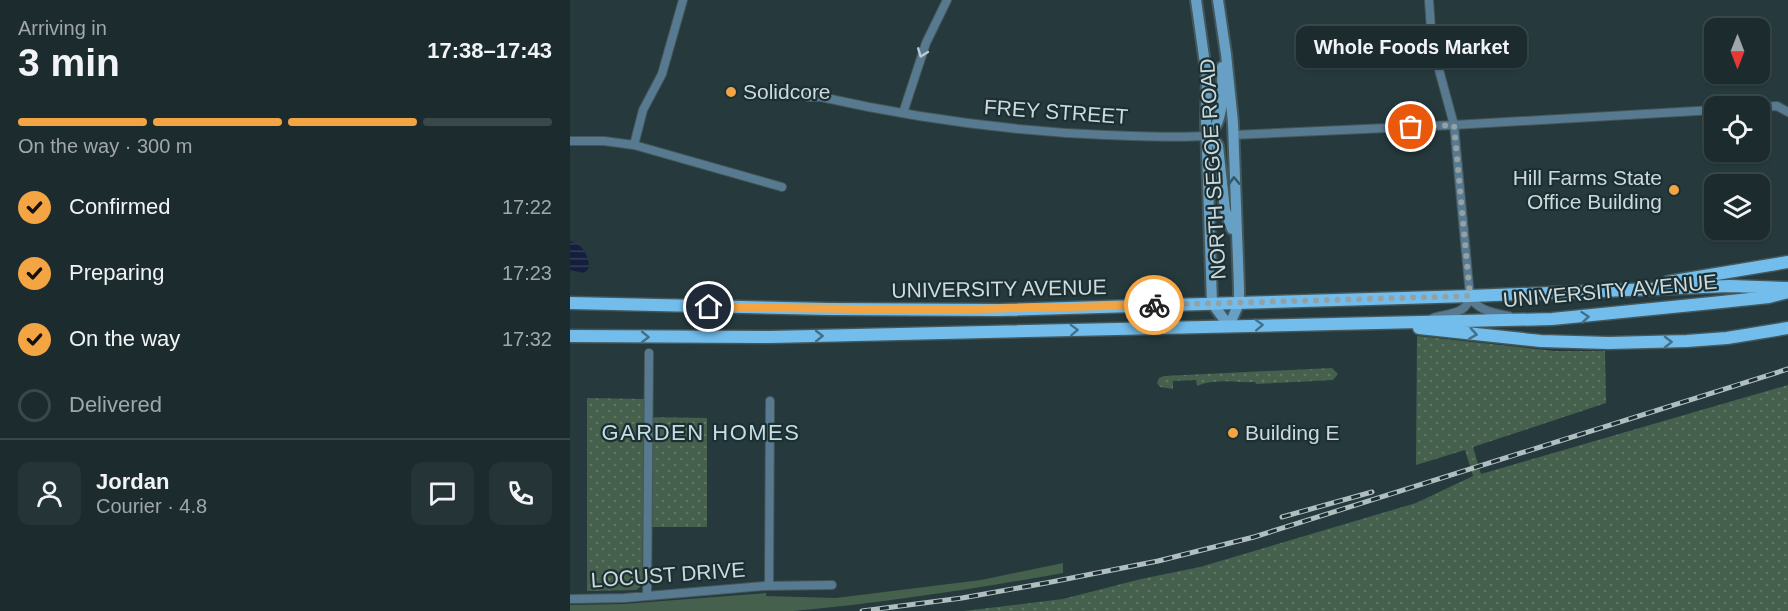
<!DOCTYPE html>
<meta charset="utf-8">
<style>
body{margin:0;font-family:Arial,sans-serif;background:#253436;color:#f1f3f6;height:100vh;display:flex;flex-direction:column;font-size:22px;white-space:nowrap}
*{box-sizing:border-box;margin:0}
p{font-size:20px;color:#a0a7aa}
.icon{flex:none;width:33px;height:33px;fill:none;stroke:currentColor;stroke-width:2;stroke-linecap:round;stroke-linejoin:round}
.map{position:relative;flex:1;overflow:hidden}
.drawer{display:flex;flex-direction:column;background:#1c2c2e;width:570px}
.drawer>*{flex:none}
.needle{width:39px;rotate:180deg}
.tools{position:absolute;left:1134px;top:18px;display:grid;gap:12px}
.tools a{display:grid;place-items:center;width:66px;height:66px;border-radius:12px;background:#1c2c2e;box-shadow:0 2px 4px #0004,0 0 0 2px #3a484a;font-size:30px}
.pin{position:absolute;display:grid;place-items:center;width:51px;height:51px;color:#fff;margin:-26px;border:3px solid #fff;border-radius:50%;box-shadow:0 2px 6px #0007}
.courier{position:absolute;display:grid;place-items:center;width:60px;height:60px;margin:-30px;border:4px solid #f3a443;border-radius:50%;background:#fff;color:#222;box-shadow:0 2px 8px #0007}
.bubble{position:absolute;height:42px;border-radius:12px;background:#1c2c2e;box-shadow:0 2px 4px #0004,0 0 0 2px #3a484a;font-size:20px;font-weight:700;line-height:42px;text-align:center}
.head em{font-style:normal;font-weight:700}
.head div{display:flex;flex-direction:column-reverse}
.head{display:flex;align-items:center;justify-content:space-between;height:102px;padding:0 18px}
h1{font-size:39px;font-weight:700;line-height:45px}
.bar{display:grid;grid-template-columns:repeat(4,1fr);gap:9px 6px;align-content:center;height:72px;padding:0 18px}
.bar i{height:8px;border-radius:4px;background:#3a484a}
.bar .on{background:#f3a443}
.bar p{grid-column:span 4}
.line{display:flex;align-items:center;gap:15px;padding:0 18px;border-top:2px solid #3a484a}
.line div{flex:1}
.round{display:grid;place-items:center;flex:none;width:63px;height:63px;border-radius:12px;background:#253436}
ol{padding:0 18px;list-style:none}
li{display:flex;align-items:center;gap:18px;height:66px}
li p{margin-inline-start:auto}
li .icon{padding:6px;border-radius:50%;background:#f3a443;color:#111;stroke-width:4}
li:last-child{color:#a0a7aa}
li i{width:33px;height:33px;border:3px solid #3a484a;border-radius:50%}
main{display:flex;flex:1;min-height:0}
.map>svg:first-child{display:block}
</style>
<main>
<section class="drawer">
<div class="head"><div><h1>3 min</h1><p>Arriving in</p></div><em>17:38–17:43</em></div>
<div class="bar"><i class="on"></i><i class="on"></i><i class="on"></i><i></i><p>On the way · 300 m</p></div>
<ol>
<li><svg class="icon" aria-label="check" viewBox="0 0 24 24"><path d="M5 12l5 5 9-10"/></svg>Confirmed<p>17:22</p></li>
<li><svg class="icon" aria-label="check" viewBox="0 0 24 24"><path d="M5 12l5 5 9-10"/></svg>Preparing<p>17:23</p></li>
<li><svg class="icon" aria-label="check" viewBox="0 0 24 24"><path d="M5 12l5 5 9-10"/></svg>On the way<p>17:32</p></li>
<li><i></i>Delivered</li>
</ol>
<div class="line" style="height:108px"><a class="round"><svg class="icon" aria-label="person" viewBox="0 0 24 24"><circle cx="12" cy="8" r="4"/><path d="M4 21q1-7 8-7t8 7"/></svg></a><div><b>Jordan</b><p>Courier · 4.8</p></div><a class="round"><svg class="icon" aria-label="chat" viewBox="0 0 24 24"><path d="M4 5h16v11H9l-5 4z"/></svg></a><a class="round"><svg class="icon" aria-label="phone" viewBox="0 0 24 24"><path d="M5 4h4l2 5-3 2q2 4 5 5l2-3 5 2v4C11 20 4 13 5 4z"/></svg></a></div>
</section>
<div class="map">
<svg width="1218" height="611" viewBox="0 0 1218 611">
<defs>
<pattern id="grass-dots" width="8" height="8" patternUnits="userSpaceOnUse" patternTransform="scale(1.5)"><rect width="8" height="8" fill="#45604c"/><path d="M2 2h.1M6 6h.1" fill="none" stroke="#5f7665" stroke-width="1.8" stroke-linecap="round"/></pattern>
<pattern id="water-rules" width="6" height="5" patternUnits="userSpaceOnUse" patternTransform="scale(1.5)"><rect width="6" height="5" fill="#131f3c"/><path d="M0 2.5h6" fill="none" stroke="#343f58"/></pattern>
</defs>
<rect width="100%" height="100%" fill="#263a3e"/>
<path fill="url(#grass-dots)" d="M847 336 985 351H1035L1036 403 903 447 911 474 1218 385V611H394L493 599 571 579 630 567 846 503 903 476 895 450 846 465Z
M762 368 768 374 763 380 686 384 685 382C666 383 646 378 627 386L626 380 603 381V389L590 387 587 383 589 378 594 376Z
M17 398 74 399V417L137 418V527H73L72 583 70 587 66 590 17 591Z"/>
<path fill="#45604c" d="M493 563V573C403 589 314 603 223 611H0V605L54 604 196 593V596L266 598 411 580Z"/>
<path fill="url(#water-rules)" d="M0 241C13 245 19 255 19 268L14 273 0 270Z"/>
<g fill="none" stroke-linecap="round" stroke-linejoin="round">
<defs>
<path id="street" d="M859 0 862 44 884 125 900 296C897 315 878 313 863 318
M237 97H251C344 118 440 131 536 135 569 136 603 138 636 136
M1190 107 1207 106 1218 112
M333 113 356 43 377 0
M663 135 884 125 1144 110
M0 141H34L64 145 212 187
M64 145 73 110 92 74 113 0
M900 296C907 311 925 313 939 316
M199 586 200 401
M77 596 79 353
M0 599 54 598 194 586 262 585"/>
<path id="secondary" d="M626 0 637 78 636 122 642 303 659 326 669 303V288L663 123 656 54 648 0
M636 136 643 138 648 146 655 210 662 229
M636 136C656 125 652 87 652 67"/>
<path id="primary" d="M1098 282 1218 262
M0 303 259 309 430 310 900 296 1160 286 1218 288
M849 328 971 341 1039 343 1117 341 1157 338 1218 328
M0 336 200 337 982 319 1142 303 1199 297 1218 292"/>
</defs>
<use href="#street" stroke="#44575a" stroke-width="10"/>
<use href="#secondary" stroke="#44575a" stroke-width="14"/>
<use href="#primary" stroke="#44575a" stroke-width="15"/>
<use href="#street" stroke="#587a91" stroke-width="8"/>
<use href="#secondary" stroke="#67a0c4" stroke-width="10"/>
<use href="#primary" stroke="#73bdec" stroke-width="12"/>
<defs>
<path id="rail" d="M712 517 802 492
M292 611 392 598 476 583 588 561 684 537 1218 369"/>
</defs>
<use href="#rail" stroke="#b0bec0" stroke-width="5"/>
<use href="#rail" stroke="#1c3034" stroke-width="3" stroke-dasharray="9" stroke-linecap="butt"/>
</g>
<defs><path id="oneway-chevron" d="M-2-3.5L2.5 0L-2 3.5" fill="none" stroke-width="1.6" stroke-linecap="round" stroke-linejoin="round" transform="scale(1.5)"/></defs>
<use stroke="#bbcbd0" href="#oneway-chevron" transform="translate(352 53) rotate(111)"/>
<use stroke="#365766" href="#oneway-chevron" transform="translate(664 181) rotate(-92)"/>
<g stroke="#436f87">
<use href="#oneway-chevron" transform="translate(1015 317) rotate(-5)"/>
<use href="#oneway-chevron" transform="translate(689 325) rotate(-2)"/>
<use href="#oneway-chevron" transform="translate(504 330) rotate(-2)"/>
<use href="#oneway-chevron" transform="translate(903 334) rotate(9)"/>
<use href="#oneway-chevron" transform="translate(249 336) rotate(-1)"/>
<use href="#oneway-chevron" transform="translate(75 337) rotate(1)"/>
<use href="#oneway-chevron" transform="translate(1098 342) rotate(-1)"/>
</g>
<g fill="none" stroke-linecap="round" stroke-linejoin="round">
<path stroke="#93a1a4" stroke-width="6" stroke-dasharray="0 10.8" d="M584 305 900 296 884 125 841 127"/>
<path stroke="#f3a443" stroke-width="8" d="M139 307 364 310 584 305"/>
</g>
<g fill="#f3a443" stroke="#1c3034" stroke-width="2">
<circle cx="161" cy="92" r="6"/>
<circle cx="1104" cy="190" r="6"/>
<circle cx="663" cy="433" r="6"/>
</g>
<g text-anchor="middle" stroke-width="4.5" stroke-linejoin="round" paint-order="stroke">
<g font-size="21" fill="#cdd9db" stroke="#1c3034" text-anchor="start">
<text x="173" y="99">Solidcore</text>
<text x="1092" y="185" text-anchor="end">Hill Farms State<tspan x="1092" dy="24">Office Building</tspan></text>
<text x="675" y="440">Building E</text>
</g>
<g font-size="21" fill="#cdd9db" stroke="#1c3034">
<text transform="translate(486 112) rotate(4)" y="7">FREY STREET</text>
<text transform="translate(643 169) rotate(-93)" y="7">NORTH SEGOE ROAD</text>
<text transform="translate(429 289) rotate(-1)" y="7">UNIVERSITY AVENUE</text>
<text transform="translate(1040 291) rotate(-5)" y="7">UNIVERSITY AVENUE</text>
<text transform="translate(98 575) rotate(-4)" y="7">LOCUST DRIVE</text>
</g>
<g font-size="22" letter-spacing="1.5" fill="#c5dee3" stroke="#1c3034">
<text x="131" y="440">GARDEN HOMES</text>
</g>
</g>
</svg>
<div class="tools">
<a><svg class="needle" viewBox="-14 -14 28 28"><path d="M0-13l5 13h-10z" fill="#e53935"/><path d="M0 13l5-13h-10z" fill="#a0a7aa"/></svg></a>
<a><svg class="icon" aria-label="locate" viewBox="0 0 24 24"><circle cx="12" cy="12" r="6"/><path d="M12 2v4M12 18v4M2 12h4M18 12h4"/></svg></a>
<a><svg class="icon" aria-label="layers" viewBox="0 0 24 24"><path d="M12 4l9 5-9 5-9-5zM3 14l9 5 9-5"/></svg></a>
</div>
<div class="pin" style="left:841px;top:127px;background:#ea580c"><svg class="icon" aria-label="bag" viewBox="0 0 24 24"><path d="M5 8h14l-1 12H6zM9 8a3 3 0 0 1 6 0"/></svg></div>
<div class="pin" style="left:139px;top:307px;background:#1f2937"><svg class="icon" aria-label="home" viewBox="0 0 24 24"><path d="M3 11l9-7 9 7M6 9v11h12V9"/></svg></div>
<div class="courier" style="left:584px;top:305px"><svg class="icon" aria-label="bike" viewBox="0 0 24 24"><circle cx="6" cy="16" r="4"/><circle cx="18" cy="16" r="4"/><path d="M6 16l4-8h5l3 8M10 8l3 8H6M13 5h3"/></svg></div>
<div class="bubble" style="left:726px;top:26px;width:231px">Whole Foods Market</div>
</div>
</main>
